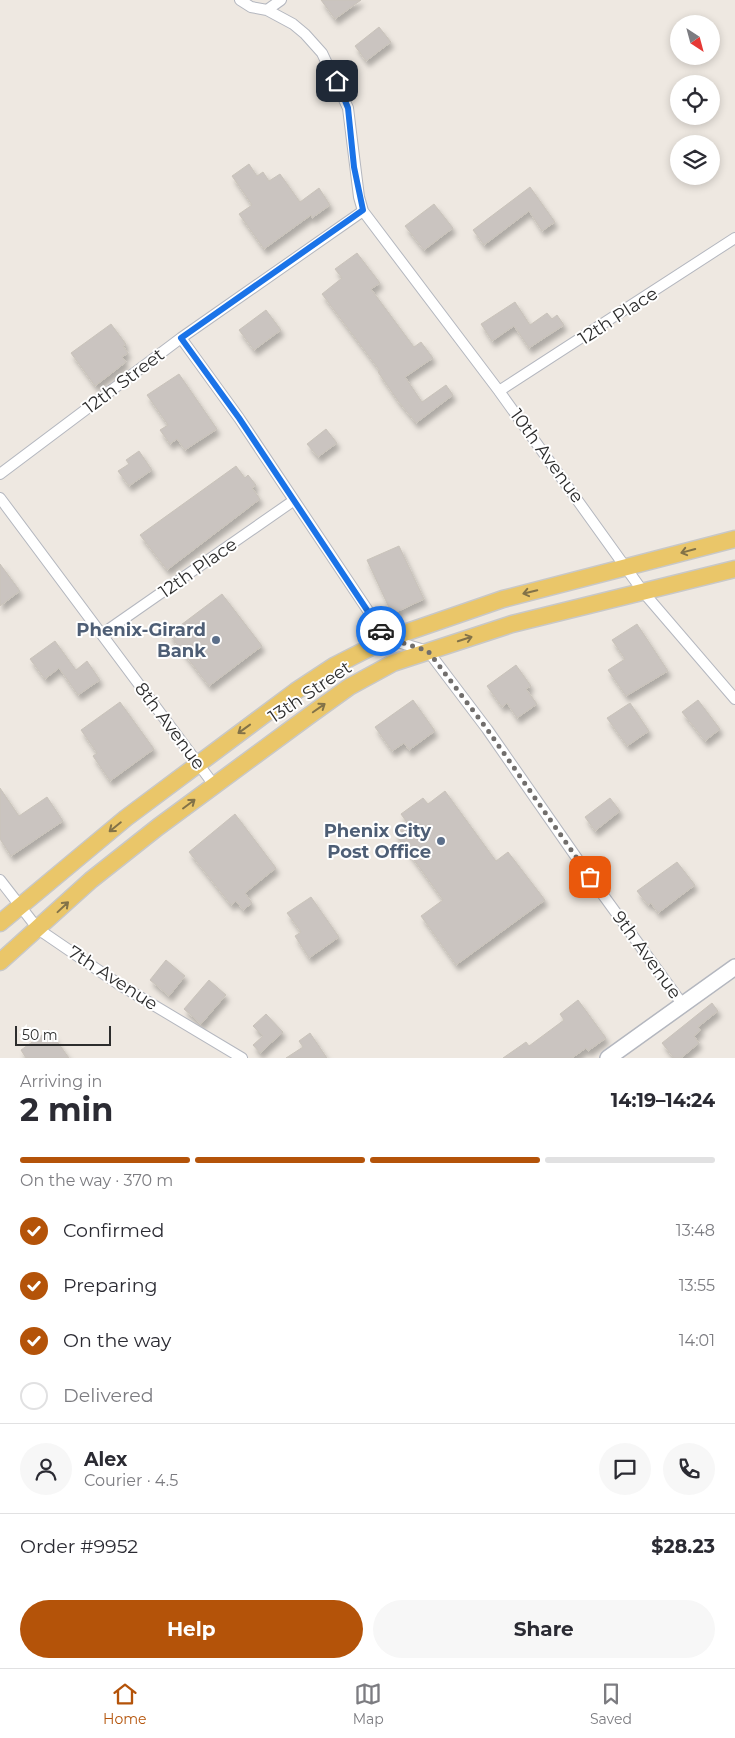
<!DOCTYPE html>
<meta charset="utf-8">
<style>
body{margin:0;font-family:Montserrat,sans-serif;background:#f7f7f7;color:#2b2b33;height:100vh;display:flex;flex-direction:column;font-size:19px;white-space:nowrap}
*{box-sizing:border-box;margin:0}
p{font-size:16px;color:#7c7c81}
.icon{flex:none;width:28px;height:28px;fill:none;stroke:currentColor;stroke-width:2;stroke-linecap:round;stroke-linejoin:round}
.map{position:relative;height:1058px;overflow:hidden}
.sheet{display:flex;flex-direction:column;background:#fff;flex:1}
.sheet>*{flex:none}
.needle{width:32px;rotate:144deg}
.buttons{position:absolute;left:670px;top:15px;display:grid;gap:10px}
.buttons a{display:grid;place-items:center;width:50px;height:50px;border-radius:50%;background:#fff;box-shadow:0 2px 8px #0003;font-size:25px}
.scale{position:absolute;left:15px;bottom:12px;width:96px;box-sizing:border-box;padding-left:5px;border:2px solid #2d2d2d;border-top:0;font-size:14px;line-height:18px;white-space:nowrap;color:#2d2d2d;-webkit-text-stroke:4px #fff;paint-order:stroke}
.pin{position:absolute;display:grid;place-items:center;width:42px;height:42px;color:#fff;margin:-21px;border-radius:10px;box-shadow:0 2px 8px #0006}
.courier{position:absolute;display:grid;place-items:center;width:50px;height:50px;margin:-25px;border:4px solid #1a73e8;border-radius:50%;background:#fff;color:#222;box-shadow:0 1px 6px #0007}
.overview em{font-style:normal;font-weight:700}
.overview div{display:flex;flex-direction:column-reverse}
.overview{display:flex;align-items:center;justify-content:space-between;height:85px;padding:0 20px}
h1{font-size:32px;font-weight:700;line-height:38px}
.bar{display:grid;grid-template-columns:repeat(4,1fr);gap:8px 5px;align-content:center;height:60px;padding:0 20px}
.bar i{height:6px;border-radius:4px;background:#e1e1e2}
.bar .on{background:#b45309}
.bar p{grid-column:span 4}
.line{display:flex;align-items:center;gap:12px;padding:0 20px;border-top:1px solid #e1e1e2}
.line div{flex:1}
.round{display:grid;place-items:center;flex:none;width:52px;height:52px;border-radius:26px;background:#f7f7f7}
ol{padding:0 20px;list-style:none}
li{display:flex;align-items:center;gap:15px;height:55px}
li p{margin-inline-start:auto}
li .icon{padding:5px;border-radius:50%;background:#b45309;color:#fff;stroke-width:4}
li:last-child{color:#7c7c81}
li i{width:28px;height:28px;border:2px solid #e1e1e2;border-radius:50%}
.cta{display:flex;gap:10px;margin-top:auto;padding:10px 20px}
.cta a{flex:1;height:58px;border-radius:30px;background:#b45309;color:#fff;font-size:20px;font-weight:700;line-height:58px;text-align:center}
.cta a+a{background:#f7f7f7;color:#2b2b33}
.menu{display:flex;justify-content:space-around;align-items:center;height:70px;border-top:1px solid #e1e1e2;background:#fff;font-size:14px;color:#7c7c81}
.menu a{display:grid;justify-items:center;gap:2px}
.menu .on{color:#b45309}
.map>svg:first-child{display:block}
</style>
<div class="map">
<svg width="735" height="1058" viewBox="0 0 735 1058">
<defs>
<filter id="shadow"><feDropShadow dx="3" dy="5.5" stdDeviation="2.5" flood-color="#0004"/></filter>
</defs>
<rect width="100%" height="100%" fill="#eee8e1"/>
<path fill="#cac4c0" stroke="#c9c3ba" filter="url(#shadow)" d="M321 0H361L335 19Z
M379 27 391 42 366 61 355 46Z
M249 164 257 176 263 172 269 181 280 174 300 202 319 188 330 205 312 218 311 215 264 249 239 214 252 205 232 176Z
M530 187 555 222 542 231 529 211 484 245 473 230Z
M434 204 453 228 424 250 405 226Z
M357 253 380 283 371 289 414 347 421 342 433 358 405 377 422 402 446 385 453 395 416 423 398 401 378 372 380 371 322 294 342 278 335 269Z
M515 302 530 325 547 313 552 319 557 315 564 325 529 348 514 326 492 341 481 324Z
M266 310 281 330 254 350 239 330Z
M111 324 126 344 123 346 128 353 122 357 126 362 95 386 71 353Z
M179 374 217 429 185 450 177 439 170 444 160 430 168 425 147 395Z
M326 429 337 443 318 457 307 444Z
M139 451 152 470 129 486 118 471 129 464 126 460Z
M236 466 245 478 248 475 256 485 252 488 260 499 167 570 140 535Z
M399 546 424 599 392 614 367 560Z
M0 564 20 591 0 606Z
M222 594 262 646 209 686 169 634Z
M637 624 668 671 626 696 608 670 625 659 612 640Z
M55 641 76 670 87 661 100 680 78 695 59 668 45 679 30 659Z
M516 665 531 686 526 689 537 704 517 718 507 703 502 707 487 686Z
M413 700 435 731 409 750 404 743 392 751 375 727Z
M698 700 720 729 705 741 682 712Z
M120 702 154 749 110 781 93 756 97 753 81 730Z
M630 703 649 731 627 746 607 718Z
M0 788 19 816 47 797 63 821 11 856 0 839Z
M445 791 496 861 508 852 545 900 456 965 421 916 443 900 395 834 408 824 401 814 423 798 428 804Z
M610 798 620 811 595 831 585 817Z
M235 814 276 868 245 893 252 903 243 910 236 901 231 905 189 852Z
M677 862 695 885 658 913 651 903 648 905 637 891Z
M311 897 339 937 309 958 295 936 301 932 287 913Z
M166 960 185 976 169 996 150 980Z
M209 980 226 995 201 1024 184 1009Z
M578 1000 606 1038 588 1051 586 1048 572 1058H503L526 1042 529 1046 564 1020 560 1014Z
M712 1003 718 1011 698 1027 701 1030 694 1036 699 1043 681 1058H674L662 1043Z
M266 1014 283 1032 260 1053 253 1045 263 1036 253 1026Z
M49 1030 69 1058H26L21 1050Z
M310 1033 327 1058H286L303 1047 299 1041Z"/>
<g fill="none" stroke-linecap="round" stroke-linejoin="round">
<defs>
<path id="street" d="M240 0 251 7 267 10 293 24 305 34 322 53 348 108 359 197 363 211 499 391 644 593 735 699
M267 10 281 0
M181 338 239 418 387 639 428 651 487 729 590 877 683 1005
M499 391 735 238
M0 474 181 338 363 211
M0 498 214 785
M102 634 293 501
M0 880 38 929 120 985 242 1058"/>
<path id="secondary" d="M608 1058 735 967"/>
<path id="primary" d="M0 923 126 818 296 691 334 666 387 639 503 599 735 539
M0 962 91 880 158 827 310 715 349 687 393 663 512 624 735 569"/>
</defs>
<use href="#street" stroke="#b4b7bf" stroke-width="12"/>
<use href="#secondary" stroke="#b4b7bf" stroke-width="18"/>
<use href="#primary" stroke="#c8c8c8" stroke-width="19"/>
<use href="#street" stroke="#fff" stroke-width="10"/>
<use href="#secondary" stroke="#fff" stroke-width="15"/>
<use href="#primary" stroke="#eac669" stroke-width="16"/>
</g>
<defs><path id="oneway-shaft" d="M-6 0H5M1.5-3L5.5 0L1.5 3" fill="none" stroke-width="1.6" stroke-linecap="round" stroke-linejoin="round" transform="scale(1.25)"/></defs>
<g stroke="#827248">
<use href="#oneway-shaft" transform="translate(688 551) rotate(165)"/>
<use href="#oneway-shaft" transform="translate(530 592) rotate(166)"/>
<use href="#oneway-shaft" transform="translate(465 639) rotate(-18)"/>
<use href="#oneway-shaft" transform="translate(319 708) rotate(-35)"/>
<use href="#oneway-shaft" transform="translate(244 729) rotate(144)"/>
<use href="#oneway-shaft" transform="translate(189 804) rotate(-37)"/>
<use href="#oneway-shaft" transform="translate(115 827) rotate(141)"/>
<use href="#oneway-shaft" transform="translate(63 907) rotate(-43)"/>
</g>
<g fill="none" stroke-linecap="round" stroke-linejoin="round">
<path stroke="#716e6c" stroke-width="5" stroke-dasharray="0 9" d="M381 631 387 638 428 651 487 729 590 877"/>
<path stroke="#1a73e8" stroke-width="6" d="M337 81 348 108 354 167 363 210 181 338 239 418 381 631"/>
</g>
<g fill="#5c6f8a" stroke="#fff" stroke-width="2">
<circle cx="216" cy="640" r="5"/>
<circle cx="441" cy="841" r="5"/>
</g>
<g text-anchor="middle" stroke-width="4" stroke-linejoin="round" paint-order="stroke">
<g font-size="18" fill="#2d2d2d" stroke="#fff">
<text transform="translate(618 316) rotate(-33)" y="6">12th Place</text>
<text transform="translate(124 381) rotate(-37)" y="6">12th Street</text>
<text transform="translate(547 456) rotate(54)" y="6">10th Avenue</text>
<text transform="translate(198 568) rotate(-35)" y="6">12th Place</text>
<text transform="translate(310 692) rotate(-34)" y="6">13th Street</text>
<text transform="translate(170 726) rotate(53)" y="6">8th Avenue</text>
<text transform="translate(647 955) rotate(54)" y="6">9th Avenue</text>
<text transform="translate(113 978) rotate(33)" y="6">7th Avenue</text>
</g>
<g font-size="18" font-weight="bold" fill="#4e5e75" stroke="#fff" text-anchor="end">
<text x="206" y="636">Phenix-Girard<tspan x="206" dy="21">Bank</tspan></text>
<text x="431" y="837">Phenix City<tspan x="431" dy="21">Post Office</tspan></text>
</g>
</g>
</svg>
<div class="buttons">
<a><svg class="needle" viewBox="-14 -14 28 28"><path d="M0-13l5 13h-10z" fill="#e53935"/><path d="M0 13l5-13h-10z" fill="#7c7c81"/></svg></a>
<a><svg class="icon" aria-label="locate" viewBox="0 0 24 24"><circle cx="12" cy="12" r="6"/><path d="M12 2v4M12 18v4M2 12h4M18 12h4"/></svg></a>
<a><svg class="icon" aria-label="layers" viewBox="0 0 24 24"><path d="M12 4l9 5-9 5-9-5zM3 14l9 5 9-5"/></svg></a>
</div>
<div class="scale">50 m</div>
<div class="pin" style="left:590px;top:877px;background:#ea580c"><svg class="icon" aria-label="bag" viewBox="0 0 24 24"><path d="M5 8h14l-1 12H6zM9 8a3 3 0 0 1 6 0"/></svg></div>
<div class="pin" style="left:337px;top:81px;background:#1f2937"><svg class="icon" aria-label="home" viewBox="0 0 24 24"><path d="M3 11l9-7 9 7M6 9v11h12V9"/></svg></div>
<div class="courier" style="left:381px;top:631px"><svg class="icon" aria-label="car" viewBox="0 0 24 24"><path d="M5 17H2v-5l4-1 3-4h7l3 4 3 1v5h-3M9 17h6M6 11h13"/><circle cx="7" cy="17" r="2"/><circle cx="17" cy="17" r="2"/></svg></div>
</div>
<section class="sheet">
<div class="overview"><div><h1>2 min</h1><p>Arriving in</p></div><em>14:19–14:24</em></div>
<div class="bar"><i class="on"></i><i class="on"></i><i class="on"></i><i></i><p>On the way · 370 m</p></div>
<ol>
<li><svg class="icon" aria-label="check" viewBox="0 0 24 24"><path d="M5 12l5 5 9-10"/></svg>Confirmed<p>13:48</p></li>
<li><svg class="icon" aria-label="check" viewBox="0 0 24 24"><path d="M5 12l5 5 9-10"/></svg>Preparing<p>13:55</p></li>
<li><svg class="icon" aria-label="check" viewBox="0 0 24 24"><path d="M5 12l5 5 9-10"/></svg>On the way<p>14:01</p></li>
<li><i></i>Delivered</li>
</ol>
<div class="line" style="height:90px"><a class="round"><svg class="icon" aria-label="person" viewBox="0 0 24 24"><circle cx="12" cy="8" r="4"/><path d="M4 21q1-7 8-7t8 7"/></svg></a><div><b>Alex</b><p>Courier · 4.5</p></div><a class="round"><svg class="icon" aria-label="chat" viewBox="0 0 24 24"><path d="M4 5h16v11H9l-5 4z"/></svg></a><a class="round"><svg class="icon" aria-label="phone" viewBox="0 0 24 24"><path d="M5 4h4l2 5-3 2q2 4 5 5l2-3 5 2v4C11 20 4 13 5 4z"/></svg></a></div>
<div class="line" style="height:65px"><div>Order #9952</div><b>$28.23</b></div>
<div class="cta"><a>Help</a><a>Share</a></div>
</section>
<nav class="menu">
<a class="on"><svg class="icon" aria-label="home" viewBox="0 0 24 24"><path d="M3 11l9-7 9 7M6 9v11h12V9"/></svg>Home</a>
<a><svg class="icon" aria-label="map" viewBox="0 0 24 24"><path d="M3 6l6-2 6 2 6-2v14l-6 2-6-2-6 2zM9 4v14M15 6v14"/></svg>Map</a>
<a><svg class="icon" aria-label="saved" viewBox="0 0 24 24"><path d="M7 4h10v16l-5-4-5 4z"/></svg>Saved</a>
</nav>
